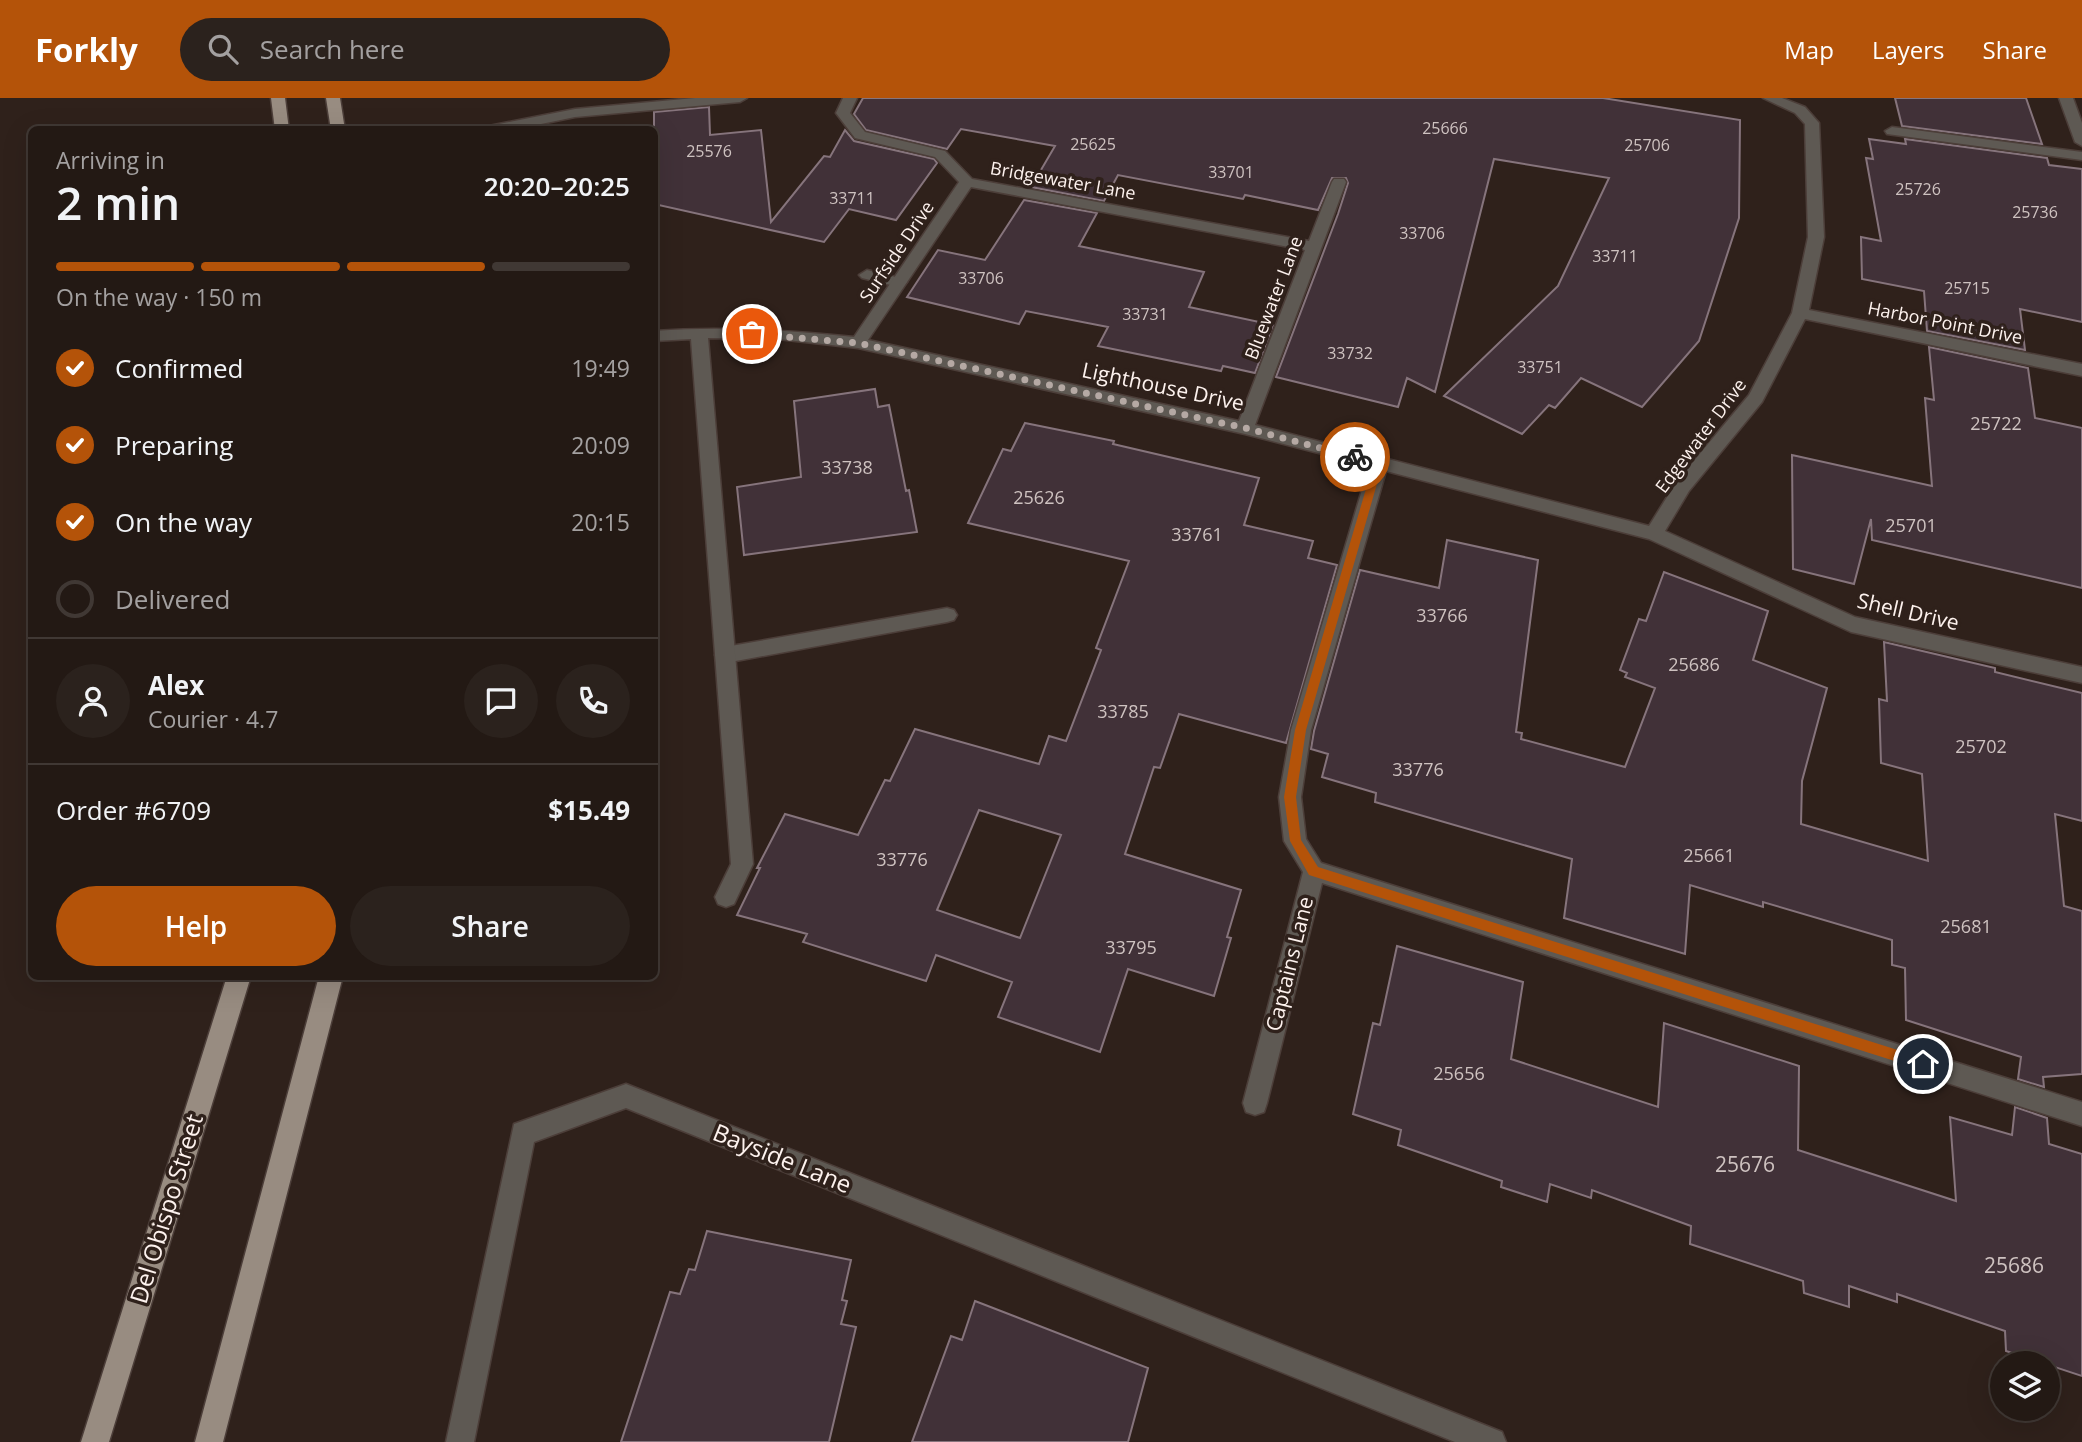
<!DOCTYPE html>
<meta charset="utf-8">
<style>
body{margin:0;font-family:"Open Sans",sans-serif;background:#2b221d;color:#f1f3f6;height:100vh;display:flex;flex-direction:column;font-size:26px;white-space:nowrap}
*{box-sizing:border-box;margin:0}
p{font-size:23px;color:#a3a0a0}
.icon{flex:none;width:38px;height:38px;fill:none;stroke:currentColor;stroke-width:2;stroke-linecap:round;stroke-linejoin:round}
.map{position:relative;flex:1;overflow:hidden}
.side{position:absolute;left:28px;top:28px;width:630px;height:854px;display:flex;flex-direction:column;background:#231914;border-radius:10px;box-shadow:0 7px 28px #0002,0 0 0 2px #403834}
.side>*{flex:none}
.tools{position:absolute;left:1990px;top:1253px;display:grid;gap:14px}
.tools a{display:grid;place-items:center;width:70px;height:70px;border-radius:50%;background:#231914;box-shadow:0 7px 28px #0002,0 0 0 2px #403834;font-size:35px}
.pin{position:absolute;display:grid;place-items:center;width:60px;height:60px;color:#fff;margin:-30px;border:4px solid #fff;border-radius:50%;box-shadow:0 2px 7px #0007}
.courier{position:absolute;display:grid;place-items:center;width:70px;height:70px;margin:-35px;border:5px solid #b45309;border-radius:50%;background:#fff;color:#222;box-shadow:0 2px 9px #0007}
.headline em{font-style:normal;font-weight:600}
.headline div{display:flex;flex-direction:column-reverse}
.headline{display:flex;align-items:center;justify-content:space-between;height:119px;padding:0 28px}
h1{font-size:46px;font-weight:600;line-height:52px}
.bar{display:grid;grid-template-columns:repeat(4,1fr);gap:10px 7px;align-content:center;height:84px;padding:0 28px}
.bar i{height:9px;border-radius:5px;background:#403834}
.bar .current{background:#b45309}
.bar p{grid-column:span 4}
.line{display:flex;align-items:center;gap:18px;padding:0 28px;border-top:2px solid #403834}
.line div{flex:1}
.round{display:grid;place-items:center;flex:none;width:74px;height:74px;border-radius:37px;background:#2b221d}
ol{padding:0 28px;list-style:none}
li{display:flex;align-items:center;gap:21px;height:77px}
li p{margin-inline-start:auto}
li .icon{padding:7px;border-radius:50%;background:#b45309;color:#fff;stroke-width:4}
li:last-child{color:#a3a0a0}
li i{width:38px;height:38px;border:4px solid #403834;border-radius:50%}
.action{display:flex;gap:14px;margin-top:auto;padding:14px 28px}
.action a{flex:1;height:80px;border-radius:42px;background:#b45309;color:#fff;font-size:28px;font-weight:600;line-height:80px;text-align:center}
.action a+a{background:#2b221d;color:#f1f3f6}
header{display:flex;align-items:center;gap:42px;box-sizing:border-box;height:98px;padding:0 35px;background:#b45309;color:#fff}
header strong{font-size:33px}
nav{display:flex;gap:38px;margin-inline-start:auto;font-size:24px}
.search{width:490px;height:63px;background:#2b221d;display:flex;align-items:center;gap:18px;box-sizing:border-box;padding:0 24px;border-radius:38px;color:#a3a0a0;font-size:26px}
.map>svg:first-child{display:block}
</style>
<header>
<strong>Forkly</strong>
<div class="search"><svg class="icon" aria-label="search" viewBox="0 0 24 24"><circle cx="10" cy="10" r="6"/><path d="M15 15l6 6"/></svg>Search here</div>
<nav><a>Map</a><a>Layers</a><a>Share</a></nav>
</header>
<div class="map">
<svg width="2082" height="1344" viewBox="0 0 2082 1344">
<rect width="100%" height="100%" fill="#2f211b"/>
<path fill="#413138" stroke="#86747c" stroke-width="2" fill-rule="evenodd" d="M863 0H1603L1740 22 1739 120 1699 243 1642 309 1581 280 1555 310 1549 307 1522 336 1444 298 1558 188 1609 80 1494 61 1435 294 1407 280 1398 309 1276 279 1338 116 1348 85 1346 80H1332L1318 112 1245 97 1243 101 1118 77 1104 103 1031 89 1055 48 961 31 947 51 866 32 854 16Z
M1895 0H2026L2042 46 1902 28Z
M709 9 710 37 761 32 771 124 824 58 830 59 845 32 854 43 934 61 937 65 896 122 849 111 824 144 654 106V14Z
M1869 41 1906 46 1905 41 2047 60 2049 67 2082 71V224L2020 211 2025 252 1927 233 1924 193 1862 181 1861 139 1881 143 1866 60 1873 61Z
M1024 102 1097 115 1079 148 1204 174 1189 209 1273 227 1255 275 1223 268 1221 273 1098 248 1108 229 1026 213 1019 226 907 199 938 152 985 162Z
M1929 249 2028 270 2035 320 2082 330V490L1872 442 1871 421 1854 486 1793 471 1792 357 1932 388 1925 300 1934 302Z
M875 291 878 309 889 307 906 393 909 392 917 434 744 457 737 389 801 379 794 303Z
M1025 325 1114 343 1113 346 1259 380 1244 427 1313 443 1308 460 1337 467 1286 645 1179 616 1160 670 1154 669 1125 756 1241 792 1227 839 1231 840 1214 898 1128 871 1100 954 998 919 1012 884 936 857 926 883 803 844 807 836 737 817 760 770H757L785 716 858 737 885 682 890 683 915 631 1039 666 1049 638 1066 643 1101 552 1096 550 1129 463 968 425 1003 351 1011 353ZM979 712 1061 737 1020 840 937 812Z
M1447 442 1538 462 1516 634 1522 635 1521 641 1625 669 1655 590 1625 579 1627 575 1620 572 1639 521 1646 523 1664 474 1768 513 1753 562 1827 590 1802 683 1801 726 1928 763 1922 676 1881 665 1879 601 1887 603 1884 544 1995 570V574L2082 595V723L2055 716 2064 808 2082 813V976L2043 979 2044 989 2018 981 2021 959 1906 922 1905 870 1892 867V842L1763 804V809L1690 787 1685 856 1564 820 1572 761 1375 704 1376 695 1322 679 1328 656 1311 651 1314 633 1360 472 1439 490Z
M1397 848 1523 884 1511 961 1658 1009 1664 925 1799 968 1798 1052 1956 1103 1950 1019 2012 1037 2015 1009 2047 1020 2049 1046 2082 1056V1278L2006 1253 2005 1233 1897 1196V1204L1849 1188V1209L1804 1195 1803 1183 1690 1146 1691 1128 1592 1092 1591 1100 1550 1086 1547 1104 1501 1089 1502 1083 1398 1047 1401 1032 1353 1016 1373 925 1380 927Z
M707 1133 851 1162 842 1202 847 1203 841 1226 856 1229 829 1344H621L670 1194 680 1196 689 1171 695 1172Z
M975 1203 1148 1270 1128 1344H912L951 1238 962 1242Z"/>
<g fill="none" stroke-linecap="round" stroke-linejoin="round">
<defs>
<path id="service" d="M867 172 904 181 907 184 899 189 862 180 859 177Z
M947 510 954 512 957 517 954 522 947 524 725 565 718 563 715 557 718 551 725 549Z"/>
<path id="minor" d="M695 0H747L740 4 575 19 512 32H482L489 28 575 11Z
M843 0H857L850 15 865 34 945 53 972 81 1309 143 1332 84 1334 81H1344L1346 84 1255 327 1649 428 1677 383 1749 297 1792 215 1808 139 1805 26 1795 15 1763 0H1782L1805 9 1819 25 1824 139 1809 212 2082 266V278L1805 221 1762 304 1689 393 1665 433 1855 519 2082 569V585L1851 534 1649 441 1386 373 1311 632 1301 699 1306 741 1321 765 2082 1004V1028L1322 785 1267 1005 1264 1014 1255 1017 1246 1014 1243 1005 1303 774 1284 743 1279 699 1291 632 1369 368 1245 336 858 250 778 241 708 240 753 766 734 806 726 809 718 806 715 799 731 766 691 241 654 243V233C722 228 787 232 854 239L959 84 935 59 855 40 836 15ZM971 89 1305 152 1239 323 868 242Z
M2059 0H2073L2082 25V48L2075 44Z
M1892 29 2082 54V62L1887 36 1885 33Z
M626 986 1492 1330 1502 1334 1506 1344H1455L626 1010 534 1044 474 1344H446L514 1026Z"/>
<path id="primary" d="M271 0H285L289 32H275Z
M326 0H340L345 32H331Z
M227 878H251L109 1344H81Z
M319 878H343L223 1344H195Z"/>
</defs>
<use href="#service" stroke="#4c3e39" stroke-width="3"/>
<use href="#minor" stroke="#4c3e39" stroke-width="3"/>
<use href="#primary" stroke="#4c3e39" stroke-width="3"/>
<use href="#service" fill="#5e5953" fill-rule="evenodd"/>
<use href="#minor" fill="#5e5953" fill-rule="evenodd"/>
<use href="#primary" fill="#988c81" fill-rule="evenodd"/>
</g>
<path fill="#b45309" d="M1352 356 1383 365 1306 632 1296 699 1301 742 1318 769 1923 960 1928 961V971L1923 972 1309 777 1290 743 1284 699 1295 632 1373 367 1352 361Z"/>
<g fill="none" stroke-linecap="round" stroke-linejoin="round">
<path stroke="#b5a9a4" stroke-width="7" stroke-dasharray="0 12.6" d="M752 236 858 245 1245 330 1355 359"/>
</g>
<g text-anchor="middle" stroke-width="7" stroke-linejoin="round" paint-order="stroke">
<g font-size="16" fill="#cec2c0">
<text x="1445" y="36">25666</text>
<text x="1093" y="52">25625</text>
<text x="1647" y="53">25706</text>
<text x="709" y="59">25576</text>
<text x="1231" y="80">33701</text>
<text x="1918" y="97">25726</text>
<text x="852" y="106">33711</text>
<text x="2035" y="120">25736</text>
<text x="1422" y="141">33706</text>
<text x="1615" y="164">33711</text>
<text x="981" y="186">33706</text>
<text x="1967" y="196">25715</text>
<text x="1145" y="222">33731</text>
<text x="1350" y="261">33732</text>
<text x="1540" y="275">33751</text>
</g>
<g font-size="18" fill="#fdf2ee" stroke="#2f211b">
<text transform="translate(1063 83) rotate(10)" y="6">Bridgewater Lane</text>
<text transform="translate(897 154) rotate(-56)" y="6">Surfside Drive</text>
<text transform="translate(1274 200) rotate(-69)" y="6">Bluewater Lane</text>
<text transform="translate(1945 225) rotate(11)" y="6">Harbor Point Drive</text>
<text transform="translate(1701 338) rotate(-53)" y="6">Edgewater Drive</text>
</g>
<g font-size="18" fill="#cec2c0">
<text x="1996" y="332">25722</text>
<text x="847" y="376">33738</text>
<text x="1039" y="406">25626</text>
<text x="1911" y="434">25701</text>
<text x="1197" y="443">33761</text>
<text x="1442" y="524">33766</text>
<text x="1694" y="573">25686</text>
<text x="1123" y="620">33785</text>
<text x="1981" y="655">25702</text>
<text x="1418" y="678">33776</text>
<text x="1709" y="764">25661</text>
<text x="902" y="768">33776</text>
<text x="1966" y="835">25681</text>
<text x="1131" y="856">33795</text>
<text x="1459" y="982">25656</text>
</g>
<g font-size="21" fill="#fdf2ee" stroke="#2f211b">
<text transform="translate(1163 289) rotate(12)" y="7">Lighthouse Drive</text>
<text transform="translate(1908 514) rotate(13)" y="7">Shell Drive</text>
<text transform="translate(1290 866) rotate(-76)" y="7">Captains Lane</text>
</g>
<g font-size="21" fill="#cec2c0">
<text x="1745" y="1074">25676</text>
<text x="2014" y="1175">25686</text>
</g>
<g font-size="24" fill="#fdf2ee" stroke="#2f211b">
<text transform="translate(782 1061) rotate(22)" y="8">Bayside Lane</text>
<text transform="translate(167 1111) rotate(-73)" y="8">Del Obispo Street</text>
</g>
</g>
</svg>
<div class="tools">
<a><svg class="icon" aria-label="layers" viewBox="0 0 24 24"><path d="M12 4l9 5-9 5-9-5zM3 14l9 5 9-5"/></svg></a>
</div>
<div class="pin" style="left:752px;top:236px;background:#ea580c"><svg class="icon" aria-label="bag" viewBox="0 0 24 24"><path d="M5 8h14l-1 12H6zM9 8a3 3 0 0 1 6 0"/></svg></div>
<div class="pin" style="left:1923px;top:966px;background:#1f2937"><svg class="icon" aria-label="home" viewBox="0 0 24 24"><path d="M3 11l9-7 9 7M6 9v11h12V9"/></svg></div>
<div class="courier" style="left:1355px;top:359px"><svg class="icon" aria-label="bike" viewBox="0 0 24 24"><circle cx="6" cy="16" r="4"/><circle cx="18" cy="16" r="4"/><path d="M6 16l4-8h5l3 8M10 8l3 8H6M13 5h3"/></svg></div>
<section class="side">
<div class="headline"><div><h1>2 min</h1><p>Arriving in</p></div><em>20:20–20:25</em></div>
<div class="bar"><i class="current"></i><i class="current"></i><i class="current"></i><i></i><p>On the way · 150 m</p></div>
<ol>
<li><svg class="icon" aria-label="check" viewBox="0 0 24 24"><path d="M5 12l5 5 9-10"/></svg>Confirmed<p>19:49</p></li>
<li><svg class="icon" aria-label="check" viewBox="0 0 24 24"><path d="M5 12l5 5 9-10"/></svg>Preparing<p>20:09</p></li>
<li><svg class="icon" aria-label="check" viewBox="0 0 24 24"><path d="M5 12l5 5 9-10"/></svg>On the way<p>20:15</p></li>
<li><i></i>Delivered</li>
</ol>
<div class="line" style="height:126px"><a class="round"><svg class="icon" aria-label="person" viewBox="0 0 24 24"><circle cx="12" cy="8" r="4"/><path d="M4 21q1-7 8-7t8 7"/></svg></a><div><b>Alex</b><p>Courier · 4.7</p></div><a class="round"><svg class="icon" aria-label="chat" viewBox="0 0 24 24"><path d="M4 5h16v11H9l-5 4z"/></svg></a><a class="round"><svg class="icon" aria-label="phone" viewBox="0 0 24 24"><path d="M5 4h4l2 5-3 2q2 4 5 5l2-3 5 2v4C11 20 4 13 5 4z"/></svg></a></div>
<div class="line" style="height:91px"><div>Order #6709</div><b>$15.49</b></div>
<div class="action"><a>Help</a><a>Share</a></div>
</section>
</div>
